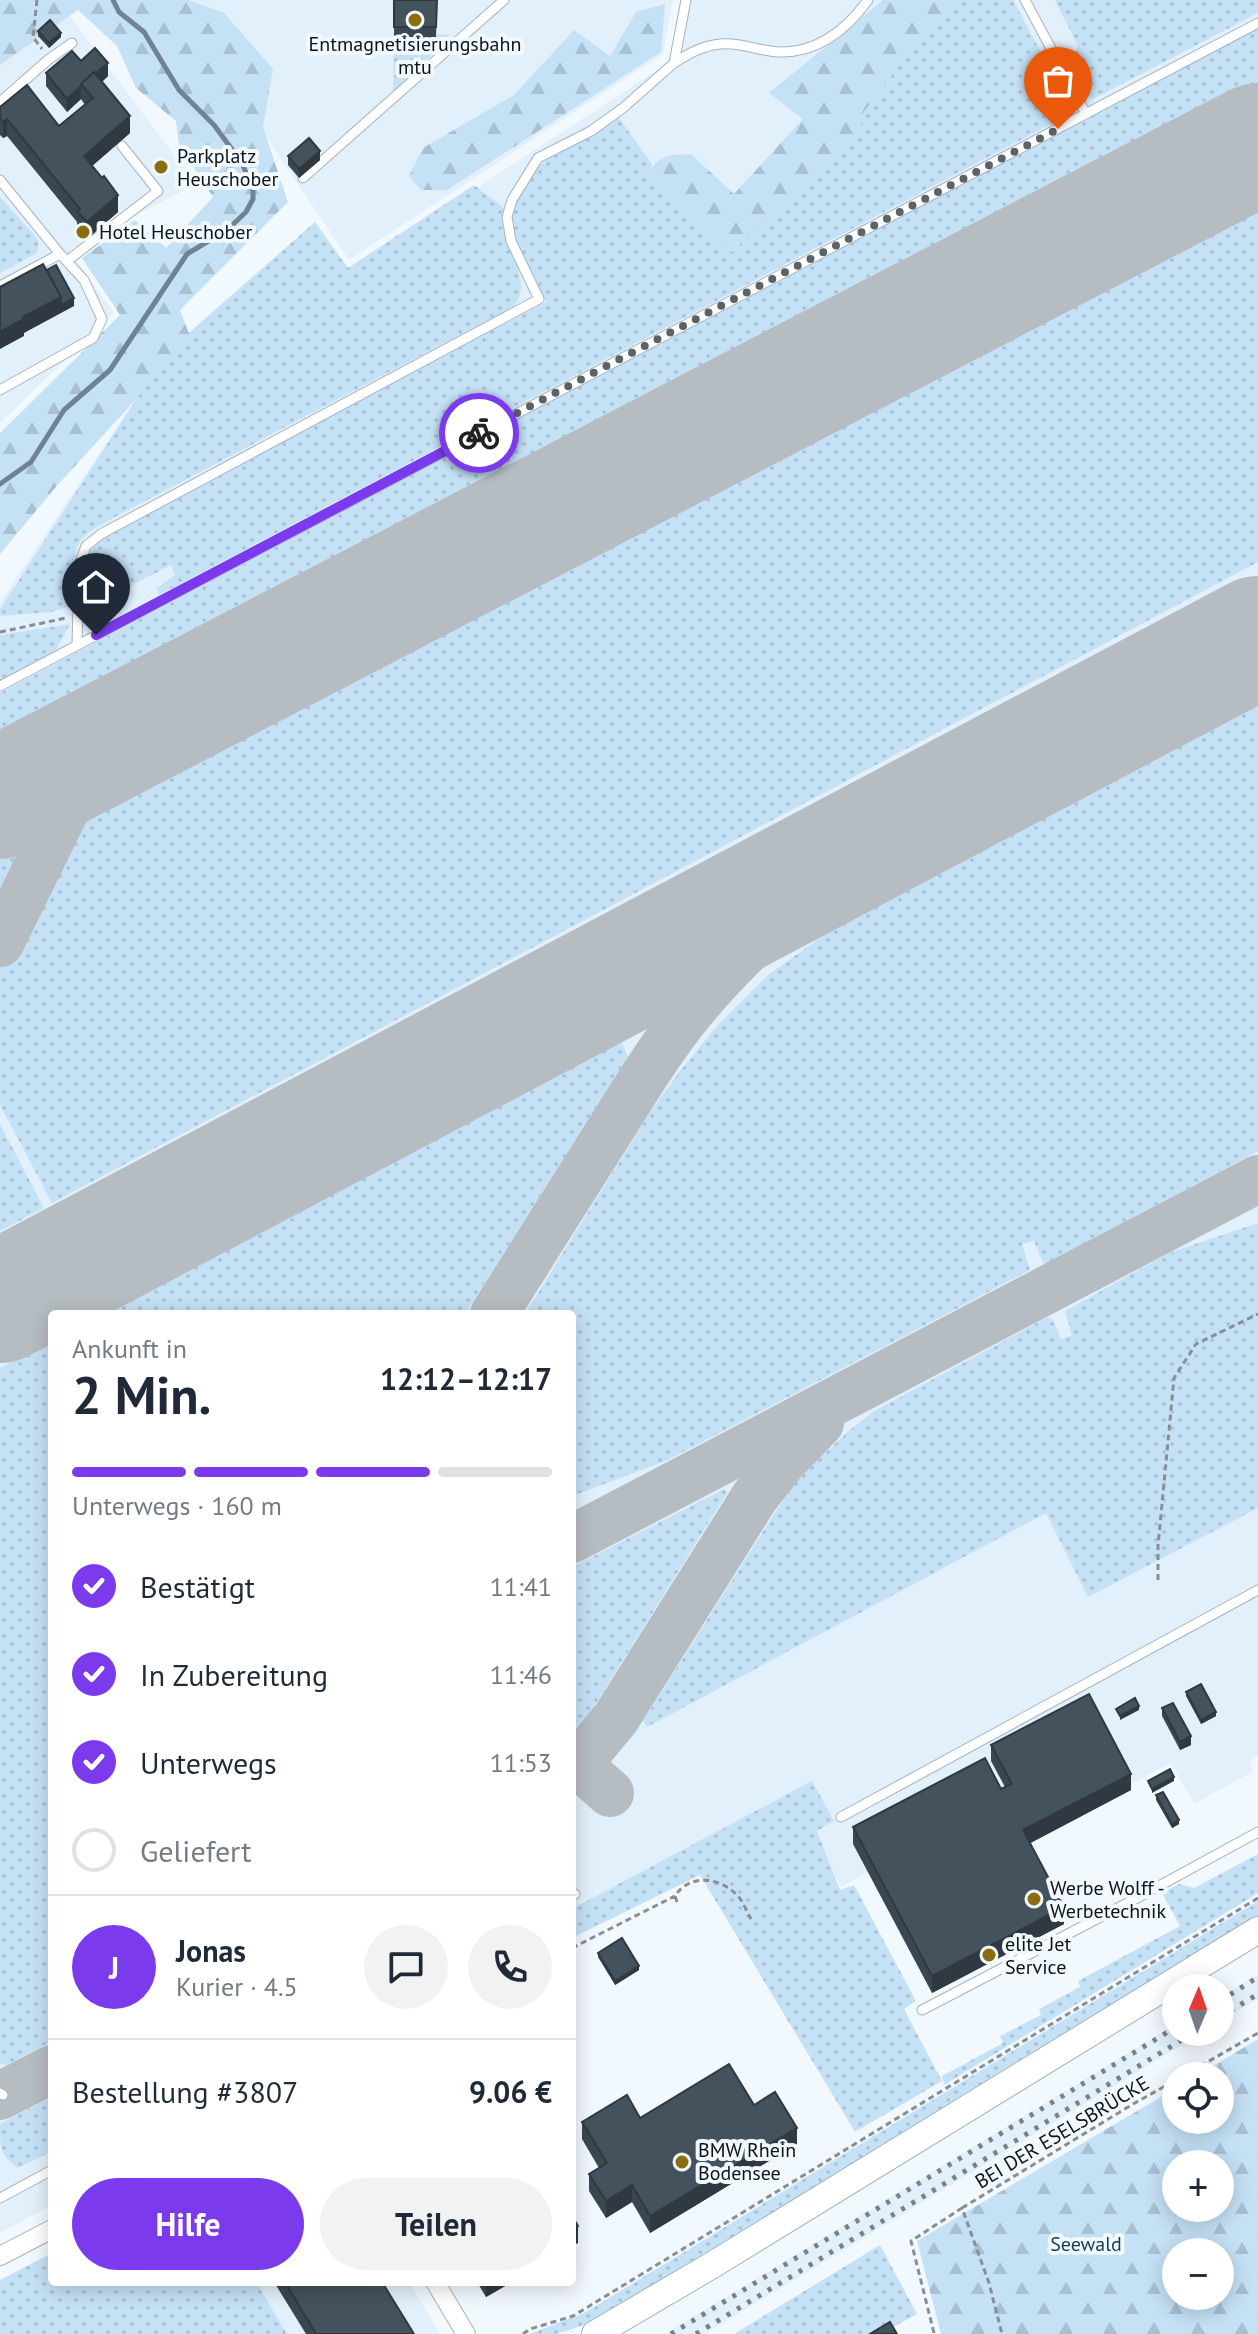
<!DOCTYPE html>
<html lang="de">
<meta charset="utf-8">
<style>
body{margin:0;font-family:"PT Sans",sans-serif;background:#f2f2f3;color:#1f2937;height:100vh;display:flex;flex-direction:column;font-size:30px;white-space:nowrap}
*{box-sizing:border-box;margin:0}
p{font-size:26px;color:#747a83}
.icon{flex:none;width:44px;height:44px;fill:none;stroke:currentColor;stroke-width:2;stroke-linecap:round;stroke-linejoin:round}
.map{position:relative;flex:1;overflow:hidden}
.details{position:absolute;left:48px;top:1310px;width:528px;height:976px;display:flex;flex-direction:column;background:#fff;border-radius:8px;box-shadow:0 4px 20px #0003}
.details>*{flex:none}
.needle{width:52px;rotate:2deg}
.fabs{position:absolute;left:1162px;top:1974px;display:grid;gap:16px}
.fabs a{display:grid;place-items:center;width:72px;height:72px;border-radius:50%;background:#fff;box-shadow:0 4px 20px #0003;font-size:40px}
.pin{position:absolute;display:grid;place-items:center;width:68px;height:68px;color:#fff;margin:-82px -34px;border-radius:50% 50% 50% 0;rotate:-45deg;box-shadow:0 0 8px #0007}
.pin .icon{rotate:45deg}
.courier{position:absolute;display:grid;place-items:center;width:80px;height:80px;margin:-40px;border:6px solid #7c3aed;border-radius:50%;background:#fff;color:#222;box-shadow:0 2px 10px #0007}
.summary em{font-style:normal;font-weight:600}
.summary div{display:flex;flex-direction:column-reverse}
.summary{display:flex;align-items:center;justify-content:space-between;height:136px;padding:0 24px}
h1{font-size:52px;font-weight:600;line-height:60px}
.bar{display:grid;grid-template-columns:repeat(4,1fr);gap:12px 8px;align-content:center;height:96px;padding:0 24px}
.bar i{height:10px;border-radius:6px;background:#e0e1e3}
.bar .selected{background:#7c3aed}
.bar p{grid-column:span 4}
.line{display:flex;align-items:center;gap:20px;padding:0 24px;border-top:2px solid #e0e1e3}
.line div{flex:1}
.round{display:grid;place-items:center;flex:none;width:84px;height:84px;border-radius:42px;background:#f2f2f3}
ol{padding:0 24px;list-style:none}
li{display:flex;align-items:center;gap:24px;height:88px}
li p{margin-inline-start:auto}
li .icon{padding:8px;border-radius:50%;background:#7c3aed;color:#fff;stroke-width:4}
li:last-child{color:#747a83}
li i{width:44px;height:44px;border:4px solid #e0e1e3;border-radius:50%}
.primary-button{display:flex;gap:16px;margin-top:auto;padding:16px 24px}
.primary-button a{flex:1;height:92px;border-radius:48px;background:#7c3aed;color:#fff;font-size:32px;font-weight:600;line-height:92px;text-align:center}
.primary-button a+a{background:#f2f2f3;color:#1f2937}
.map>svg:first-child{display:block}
</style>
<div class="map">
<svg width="1258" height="2334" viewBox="0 0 1258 2334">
<defs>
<pattern id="grass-dots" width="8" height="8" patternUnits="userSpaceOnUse" patternTransform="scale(2)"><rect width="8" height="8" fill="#c5e1f6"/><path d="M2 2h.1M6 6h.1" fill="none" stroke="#a8c0d2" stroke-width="1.8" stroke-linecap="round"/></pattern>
<pattern id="forest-firs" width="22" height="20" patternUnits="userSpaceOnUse" patternTransform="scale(2)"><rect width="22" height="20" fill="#c5e1f6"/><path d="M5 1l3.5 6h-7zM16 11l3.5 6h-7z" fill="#a8c0d2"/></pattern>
</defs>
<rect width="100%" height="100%" fill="#f2f9fe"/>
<path fill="#e2f0fb" d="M174 0H673L663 54 349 260Z
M683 0H1258V1756L1249 1762 1254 1771 1194 1804 1171 1763 1129 1785 1131 1790 1023 1847 869 1872 841 1887 802 1811 572 1931V1314H52V2205L0 2233V602L167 352 347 273 672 60Z
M69 15 196 184 69 250 114 313 0 423V59Z
M1258 1974V1999L1220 2022V1997Z
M1176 2024V2032H1204L705 2334H665Z
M256 2282H409L440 2334H287Z"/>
<path fill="url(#grass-dots)" d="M963 0H1013L1044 58 1041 71 1027 83 1029 95 1035 101 1042 100 1058 86 1068 110 1066 116 159 595 157 588 175 575 171 565 122 590 88 602C77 577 85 556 103 537L546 302 515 237 511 215 519 194 535 170 547 160 592 136 618 117 652 164 650 173 732 252 861 114 931 25Z
M1055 0H1258V13L1093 99 1084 95 1070 68 1078 46Z
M1258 28V562L52 1203 0 1105V693Z
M438 34 449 35 446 40 393 93 394 41 437 42Z
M474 185 504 208C503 214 502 221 503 227 508 252 533 283 514 306L100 525C95 529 88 532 84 536 68 553 76 585 71 606L50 612 0 616V609L167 352 315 222 348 268Z
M0 197 37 238 39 245 37 253 0 273Z
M70 624 56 650 0 680V635Z
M1258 706V1151L1044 1265 1034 1241 1022 1244 1030 1270 668 1460 572 1496V1314H525L650 1112 680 1071 717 1026 768 975 824 935Z
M620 1038 628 1057 465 1314H101Z
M0 1124 44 1208 0 1231Z
M1258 1223V1508L1088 1597 1046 1513 647 1727 643 1721 776 1511 802 1474 850 1430 874 1411 1048 1317 1053 1320 1061 1339 1072 1335 1065 1311 1169 1253Z
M52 1340V2041L7 2065 0 2064V1368Z
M724 1489 727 1493 592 1710 572 1732V1567Z
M812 1781 834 1821 817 1831 840 1890 854 1885 916 2001 904 2009 942 2081 855 2132 700 1875 572 1938V1909Z
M1258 1854V1893L944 2085 942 2076 1003 2043 1000 2036 1041 2015 1039 2009 1080 1987 1078 1981 1180 1926 1162 1893 1179 1884 1194 1888Z
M1258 1901V1922L591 2323 556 2334H529L586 2312Z
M52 2096V2151L18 2168C0 2155 0 2148 0 2124Z
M880 2245 917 2314 881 2334H734Z
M52 2253V2282H256L287 2334H0V2280Z"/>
<path fill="url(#forest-firs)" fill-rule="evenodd" d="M0 0H188L224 13 273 69 263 127 288 202 180 310 191 339 55 488 0 554V433L120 315 82 258 135 220 166 248 213 197 179 145 176 121 136 88 117 46 78 10 0 65Z
M883 0H963L931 25 862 114 860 134 732 252 687 217 650 173C656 154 674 155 691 154L734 194 803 119 769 93Z
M665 4 661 52 447 190H421L409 176 423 148 514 95 574 30 610 56 636 12Z
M1258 2039V2334H941L917 2241 1176 2088V2120H1220V2076H1196ZM1220 2164V2208H1176V2164ZM1220 2252V2296H1176V2252Z"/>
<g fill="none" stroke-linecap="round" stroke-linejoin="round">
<path stroke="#6f8394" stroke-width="5" d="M0 484 31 462 64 410 110 370 187 254 227 230 246 212 253 199V190L242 163 214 125 179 90 144 32 119 12 113 0"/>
<path stroke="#b6bdc2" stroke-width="48" d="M0 943 96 748
M494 1314C531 1255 568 1197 605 1138 633 1094 660 1048 694 1007 758 931 833 872 916 818
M572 1539 1258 1179
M573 1770 585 1771 610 1793
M572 1771 616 1718 754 1498 783 1461 820 1423
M0 2096 52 2069"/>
<path stroke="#b6bdc2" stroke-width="122" d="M0 798 1258 144
M0 1302 1258 637"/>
<defs>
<path id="lane" d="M1025 0 1086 114
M674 63C692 51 710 42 732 44 748 45 764 52 781 52 818 52 847 29 868 0
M0 102 49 59 72 43
M303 178 504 0
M0 180 60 254 0 286
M67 261 158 191 122 146
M0 390 93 338 102 319 84 280 60 254
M77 645 79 565 86 546 101 534 539 299 511 241 507 217 512 200 538 158 591 131 623 108 674 63 686 0
M0 686 1258 23
M841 1817 1258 1590
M572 1896 575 1894
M922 2010 1137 1898 1258 1832
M0 2093 3 2095
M0 2198 52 2170"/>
<path id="street" d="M0 2256 52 2229
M435 2282 466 2334"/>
<path id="secondary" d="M595 2334 714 2264 1258 1930"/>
</defs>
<use href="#lane" stroke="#a3b3c0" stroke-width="11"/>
<use href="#street" stroke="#a3b3c0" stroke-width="20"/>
<use href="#secondary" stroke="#a3b3c0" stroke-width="28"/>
<path stroke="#888e93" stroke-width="3" stroke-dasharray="6 4" stroke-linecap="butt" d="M37 0 33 37 42 49
M0 632 66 618
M1158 1580V1546L1174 1378 1196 1344 1258 1314
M677 1902 675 1896C690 1873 720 1877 738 1896 743 1902 747 1912 751 1919
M572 1948 675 1896
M1183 2076 1258 2033
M962 2208 1133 2104 1176 2080
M934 2333 911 2241 962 2208 989 2283 1002 2334
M523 2334 530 2329 573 2316 1258 1898"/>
<use href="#lane" stroke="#fff" stroke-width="9"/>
<use href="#street" stroke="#fff" stroke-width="18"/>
<use href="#secondary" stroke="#fff" stroke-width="26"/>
<path stroke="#7a8186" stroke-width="5" stroke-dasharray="4 8" stroke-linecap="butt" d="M1220 2001 1258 1977
M1220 2017 1258 1994
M671 2334 1176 2027
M696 2334 1195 2032"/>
</g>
<path fill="#3a4750" d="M394 0H437L436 40H394Z
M38 31 61 37 49 48 38 36Z
M81 61 108 76 102 82 130 133 92 166 102 178 118 212 87 239 77 228V222L7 136 3 138 0 135V107L59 126 85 105 81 99 67 112 46 86V73Z
M288 156 320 160 299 178 288 165Z
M1186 1692 1216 1716 1201 1724 1186 1696Z
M1162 1708 1191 1745 1180 1750 1162 1716Z
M991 1745 1131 1790 1030 1843 1064 1924 932 1993 853 1844V1827L1005 1787 991 1761Z
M1156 1795 1179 1824 1172 1828 1156 1800Z
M598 1953 639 1970 615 1985 598 1957Z
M754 2105 797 2144 650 2233 632 2202 606 2218 589 2191V2174L599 2168 582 2139V2122L640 2118Z
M274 2282H382L414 2334H306Z
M477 2282H512L486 2297Z"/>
<path fill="#303941" d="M61 33V37L49 48V43Z
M108 63V76L89 92 83 85Z
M81 86V99L67 112V99Z
M130 116V133L84 173V156Z
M7 119V136L3 138V122Z
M320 151V160L299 178V169Z
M118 195V212L87 239V222Z
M61 297 74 298V306L24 333V336L0 349V332L23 317Z
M1139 1706V1710L1120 1720V1716Z
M1216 1712V1716L1201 1724V1720Z
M1191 1736V1745L1180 1750V1742Z
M1131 1774V1790L1023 1847V1830Z
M1174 1777V1781L1152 1793V1789Z
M1179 1820V1824L1172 1828V1824Z
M1064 1907V1924L932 1993V1976Z
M639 1966V1970L615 1985V1981Z
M797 2128V2144L650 2233V2216Z
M632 2185V2202L606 2218V2201Z
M578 2226V2243L572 2246V2230Z
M486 2282H512L486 2297Z"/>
<path fill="#44525d" stroke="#303941" stroke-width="2" d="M394 0H437L436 27H394Z
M50 20 61 33 49 43 38 31Z
M95 48 108 63 95 74 94 72 81 84V86L67 99 46 73 72 51 81 61Z
M94 72 130 116 84 156 102 178 104 176 118 195 87 222 77 211 80 209 7 119 3 122 0 118V107L27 85 59 126 93 98 81 84Z
M309 138 320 151 299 169 288 156Z
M43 264 61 297 23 317 24 319 0 332V287Z
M56 265 74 298 61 305V297L47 270Z
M1201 1684 1216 1712 1201 1720 1186 1692Z
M1089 1694 1131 1774 1023 1830 1064 1907 932 1976 853 1827 985 1758 1001 1789 1012 1784 991 1745Z
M1135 1698 1139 1706 1120 1716 1116 1709Z
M1173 1703 1191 1736 1180 1742 1162 1708Z
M1170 1769 1174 1777 1152 1789 1148 1781Z
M1163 1792 1179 1820 1172 1824 1156 1795Z
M622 1938 639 1966 615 1981 598 1953Z
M729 2064 754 2105 775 2092 797 2128 650 2216 632 2185 606 2201 589 2174 607 2163 582 2122 627 2095 640 2118Z
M572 2216 578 2226 572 2230Z
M285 2282H382L414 2334H316Z
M890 2322 897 2334H870Z"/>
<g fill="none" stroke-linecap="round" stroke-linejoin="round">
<path stroke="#5c6368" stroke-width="8" stroke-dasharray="0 14.4" d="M479 433 1058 129"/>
<path stroke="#7c3aed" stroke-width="10" d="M96 635 479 433"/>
</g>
<g fill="#896e0f" stroke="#f2f9fe" stroke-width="3">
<circle cx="415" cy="20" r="8"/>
<circle cx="161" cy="167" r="8"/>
<circle cx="83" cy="232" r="8"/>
<circle cx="1034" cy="1899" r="8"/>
<circle cx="989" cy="1955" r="8"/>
<circle cx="682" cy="2162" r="8"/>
</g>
<g text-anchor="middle" stroke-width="8" stroke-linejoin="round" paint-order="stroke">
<g font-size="20" fill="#0c1217" stroke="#f2f9fe" text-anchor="start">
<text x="415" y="51" text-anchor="middle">Entmagnetisierungsbahn<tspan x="415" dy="23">mtu</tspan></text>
<text x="177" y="163">Parkplatz<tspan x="177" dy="23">Heuschober</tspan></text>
<text x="99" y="239">Hotel Heuschober</text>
<text x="1050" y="1895">Werbe Wolff -<tspan x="1050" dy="23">Werbetechnik</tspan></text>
<text x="1005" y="1951">elite Jet<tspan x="1005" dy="23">Service</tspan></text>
<text x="698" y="2157">BMW Rhein<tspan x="698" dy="23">Bodensee</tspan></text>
</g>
<g font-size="20" fill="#0c1217" stroke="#f2f9fe">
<text transform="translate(1062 2132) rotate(-31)" y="7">BEI DER ESELSBRÜCKE</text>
</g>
<g font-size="20" fill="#0c3d5b" stroke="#f2f9fe">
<text x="1086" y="2251">Seewald</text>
</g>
</g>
</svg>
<div class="fabs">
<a><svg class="needle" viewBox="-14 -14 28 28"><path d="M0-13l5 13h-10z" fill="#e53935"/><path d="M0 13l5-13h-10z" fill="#747a83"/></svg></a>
<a><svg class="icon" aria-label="locate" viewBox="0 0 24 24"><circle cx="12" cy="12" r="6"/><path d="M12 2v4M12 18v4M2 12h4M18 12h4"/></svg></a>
<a>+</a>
<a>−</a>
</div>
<div class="pin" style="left:1058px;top:129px;background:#ea580c"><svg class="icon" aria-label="bag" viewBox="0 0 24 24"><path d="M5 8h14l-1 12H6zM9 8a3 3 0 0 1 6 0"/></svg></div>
<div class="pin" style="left:96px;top:635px;background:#1f2937"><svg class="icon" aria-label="home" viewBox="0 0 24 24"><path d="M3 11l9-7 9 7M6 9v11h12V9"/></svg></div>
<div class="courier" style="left:479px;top:433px"><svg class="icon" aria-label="bike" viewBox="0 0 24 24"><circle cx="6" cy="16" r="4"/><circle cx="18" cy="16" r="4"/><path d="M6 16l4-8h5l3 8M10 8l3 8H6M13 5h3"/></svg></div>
<section class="details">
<div class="summary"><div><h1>2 Min.</h1><p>Ankunft in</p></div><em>12:12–12:17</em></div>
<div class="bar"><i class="selected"></i><i class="selected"></i><i class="selected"></i><i></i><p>Unterwegs · 160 m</p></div>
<ol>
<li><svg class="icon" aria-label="check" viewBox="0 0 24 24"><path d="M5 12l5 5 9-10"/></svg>Bestätigt<p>11:41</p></li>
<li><svg class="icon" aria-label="check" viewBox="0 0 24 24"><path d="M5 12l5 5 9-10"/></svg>In Zubereitung<p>11:46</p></li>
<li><svg class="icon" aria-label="check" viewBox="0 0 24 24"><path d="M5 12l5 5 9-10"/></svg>Unterwegs<p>11:53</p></li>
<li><i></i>Geliefert</li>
</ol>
<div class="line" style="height:144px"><b class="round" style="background:#7c3aed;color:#fff">J</b><div><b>Jonas</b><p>Kurier · 4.5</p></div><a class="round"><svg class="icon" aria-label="chat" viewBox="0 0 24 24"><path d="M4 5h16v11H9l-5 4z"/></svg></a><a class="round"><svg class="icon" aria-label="phone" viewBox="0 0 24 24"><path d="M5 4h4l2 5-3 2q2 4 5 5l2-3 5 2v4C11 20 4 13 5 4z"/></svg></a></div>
<div class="line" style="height:104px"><div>Bestellung #3807</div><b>9.06 €</b></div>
<div class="primary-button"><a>Hilfe</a><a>Teilen</a></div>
</section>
</div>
